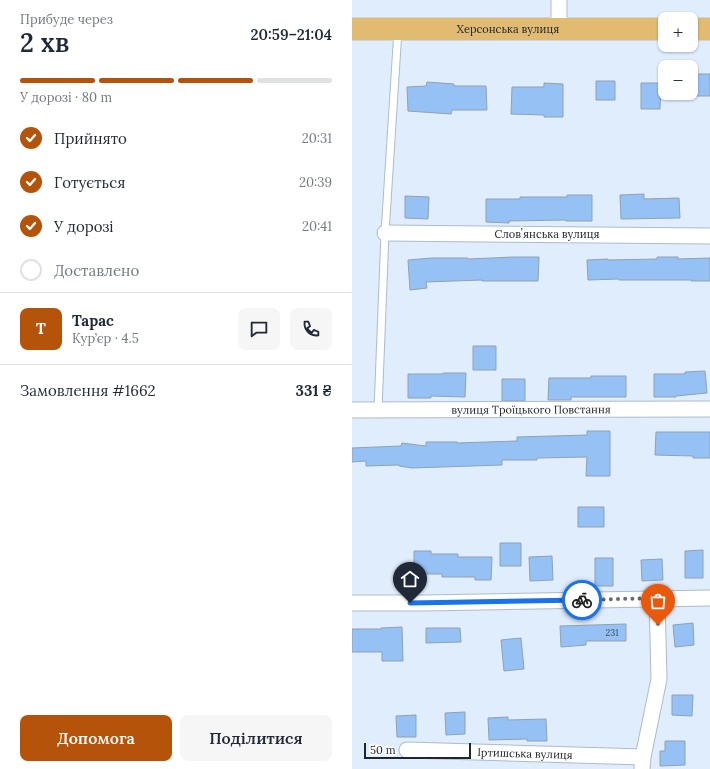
<!DOCTYPE html>
<html lang="uk">
<meta charset="utf-8">
<style>
body{margin:0;font-family:Lora,serif;background:#f6f6f7;color:#1f2937;height:100vh;display:flex;flex-direction:column;font-size:15px;white-space:nowrap}
*{box-sizing:border-box;margin:0}
p{font-size:13px;color:#747a83}
.icon{flex:none;width:22px;height:22px;fill:none;stroke:currentColor;stroke-width:2;stroke-linecap:round;stroke-linejoin:round}
.map{position:relative;flex:1;overflow:hidden}
.sheet{display:flex;flex-direction:column;background:#fff;width:352px}
.sheet>*{flex:none}
.fabs{position:absolute;left:306px;top:12px;display:grid;gap:8px}
.fabs a{display:grid;place-items:center;width:40px;height:40px;border-radius:8px;background:#fff;box-shadow:0 1px 3px #0004;font-size:20px}
.scale{position:absolute;left:12px;bottom:10px;width:107px;box-sizing:border-box;padding-left:4px;border:2px solid #20262e;border-top:0;font-size:11px;line-height:14px;white-space:nowrap;color:#20262e;-webkit-text-stroke:3px #fff;paint-order:stroke}
.pin{position:absolute;display:grid;place-items:center;width:34px;height:34px;color:#fff;margin:-41px -17px;border-radius:50% 50% 50% 0;rotate:-45deg;box-shadow:0 0 4px #0007}
.pin .icon{rotate:45deg}
.courier{position:absolute;display:grid;place-items:center;width:40px;height:40px;margin:-20px;border:3px solid #1a73e8;border-radius:50%;background:#fff;color:#222;box-shadow:0 1px 5px #0007}
.headline em{font-style:normal;font-weight:600}
.headline div{display:flex;flex-direction:column-reverse}
.headline{display:flex;align-items:center;justify-content:space-between;height:68px;padding:0 20px}
h1{font-size:26px;font-weight:600;line-height:30px}
.bar{display:grid;grid-template-columns:repeat(4,1fr);gap:6px 4px;align-content:center;height:48px;padding:0 20px}
.bar i{height:5px;border-radius:3px;background:#e0e1e3}
.bar .current{background:#b45309}
.bar p{grid-column:span 4}
.line{display:flex;align-items:center;gap:10px;padding:0 20px;border-top:1px solid #e0e1e3}
.line div{flex:1}
.round{display:grid;place-items:center;flex:none;width:42px;height:42px;border-radius:8px;background:#f6f6f7}
ol{padding:0 20px;list-style:none}
li{display:flex;align-items:center;gap:12px;height:44px}
li p{margin-inline-start:auto}
li .icon{padding:4px;border-radius:50%;background:#b45309;color:#fff;stroke-width:4}
li:last-child{color:#747a83}
li i{width:22px;height:22px;border:2px solid #e0e1e3;border-radius:50%}
.primary-button{display:flex;gap:8px;margin-top:auto;padding:8px 20px}
.primary-button a{flex:1;height:46px;border-radius:8px;background:#b45309;color:#fff;font-size:16px;font-weight:600;line-height:46px;text-align:center}
.primary-button a+a{background:#f6f6f7;color:#1f2937}
main{display:flex;flex:1;min-height:0}
.map>svg:first-child{display:block}
</style>
<main>
<section class="sheet">
<div class="headline"><div><h1>2 хв</h1><p>Прибуде через</p></div><em>20:59–21:04</em></div>
<div class="bar"><i class="current"></i><i class="current"></i><i class="current"></i><i></i><p>У дорозі · 80 m</p></div>
<ol>
<li><svg class="icon" aria-label="check" viewBox="0 0 24 24"><path d="M5 12l5 5 9-10"/></svg>Прийнято<p>20:31</p></li>
<li><svg class="icon" aria-label="check" viewBox="0 0 24 24"><path d="M5 12l5 5 9-10"/></svg>Готується<p>20:39</p></li>
<li><svg class="icon" aria-label="check" viewBox="0 0 24 24"><path d="M5 12l5 5 9-10"/></svg>У дорозі<p>20:41</p></li>
<li><i></i>Доставлено</li>
</ol>
<div class="line" style="height:72px"><b class="round" style="background:#b45309;color:#fff">Т</b><div><b>Тарас</b><p>Кур’єр · 4.5</p></div><a class="round"><svg class="icon" aria-label="chat" viewBox="0 0 24 24"><path d="M4 5h16v11H9l-5 4z"/></svg></a><a class="round"><svg class="icon" aria-label="phone" viewBox="0 0 24 24"><path d="M5 4h4l2 5-3 2q2 4 5 5l2-3 5 2v4C11 20 4 13 5 4z"/></svg></a></div>
<div class="line" style="height:52px"><div>Замовлення #1662</div><b>331 ₴</b></div>
<div class="primary-button"><a>Допомога</a><a>Поділитися</a></div>
</section>
<div class="map">
<svg width="358" height="769" viewBox="0 0 358 769">
<rect width="100%" height="100%" fill="#dfedfd"/>
<path fill="#95c1f4" stroke="#90a1b3" d="M341 74H358V96H341Z
M244 81H263V100H244Z
M75 82 102 84V86H134L135 110H100L99 114 56 111 55 87 74 86Z
M192 83 211 84V117H192V115L159 114 160 87H192Z
M289 83H309L308 109H289Z
M292 194V199L327 198 328 218 269 219 268 195Z
M215 195H240V221H214V220L157 221V223L134 222V199H168V197H215Z
M53 196 77 197 76 219 53 218Z
M162 257H187L186 281H130V280L74 282 75 288 58 290 56 260 80 258H116V259Z
M305 257H326V259L358 258V281H339V280H267V279L236 280 235 260 256 259V260L305 259Z
M121 346H144V370H121Z
M353 371 355 393 324 396V397H302V374H333V372Z
M91 373H114L113 397 79 396V398H56V374H91Z
M239 376H274V397H219V400H196L197 378H239Z
M150 379H173V401H150Z
M235 431H258V476H234L235 457 185 458V460H150V465L60 468 47 466V465L14 466V461L0 462V448L49 446 50 443 74 446V442H105V443L165 441V437L235 435Z
M304 432H358V458H341V456L303 455Z
M226 507H252V527H226Z
M148 543H169V566H148Z
M351 550V578H333V551Z
M62 551H79V554H106V557H140L139 580H123V577H90V574H62Z
M200 556 201 580 178 581 177 557Z
M243 558H261V586H243Z
M310 559 311 580 290 581 289 560Z
M341 623 342 645 323 647 321 625Z
M274 624V641H234V645L209 647 208 626Z
M50 627 51 661H30V652H0V629H29V628Z
M74 628H108L109 642 74 643Z
M169 638 172 669 152 671 149 640Z
M320 695H341L340 716 320 715Z
M113 712V734L94 735 93 713Z
M64 715V737H45L44 716Z
M156 717V720L194 719 195 741H175V739L137 740 136 718Z
M313 741H333V765L308 766V751H313Z"/>
<g fill="none" stroke-linecap="round" stroke-linejoin="round">
<defs>
<path id="service" d="M26 410 33 233 46 30"/>
<g id="minor">
<path d="M207 29V0"/>
<path d="M33 233 358 236"/>
<path id="s1" d="M0 410 358 409"/>
<path d="M0 603H73L358 598"/>
<path id="s2" d="M55 750 291 757"/>
<path d="M290 769 291 757 307 679 305 598"/>
</g>
<g id="primary">
<path id="s3" d="M0 29H313"/>
<path d="M339 29H358"/>
</g>
</defs>
<use href="#service" stroke="#abbccf" stroke-width="9"/>
<use href="#minor" stroke="#abbccf" stroke-width="17"/>
<use href="#primary" stroke="#d2d4d5" stroke-width="24"/>
<use href="#service" stroke="#fff" stroke-width="7"/>
<use href="#minor" stroke="#fff" stroke-width="15"/>
<use href="#primary" stroke="#e0bb71" stroke-width="22"/>
</g>
<g fill="none" stroke-linecap="round" stroke-linejoin="round">
<path stroke="#636c76" stroke-width="4" stroke-dasharray="0 7.2" d="M230 600 305 598 306 625"/>
<path stroke="#1a73e8" stroke-width="5" d="M58 603 230 600"/>
</g>
<g text-anchor="middle" stroke-width="3" stroke-linejoin="round" paint-order="stroke">
<g font-size="9" fill="#3d4d60">
<text x="260" y="636">231</text>
</g>
<g font-size="11" fill="#20262e" stroke="#fff">
<text dy="4" stroke="none"><textPath href="#s3" startOffset="156">Херсонська вулиця</textPath></text>
<text x="195" y="238">Словʼянська вулиця</text>
<text dy="4" stroke="none"><textPath href="#s1" startOffset="179">вулиця Троїцького Повстання</textPath></text>
<text dy="4" stroke="none"><textPath href="#s2" startOffset="118">Іртишська вулиця</textPath></text>
</g>
</g>
</svg>
<div class="fabs">
<a>+</a>
<a>−</a>
</div>
<div class="scale">50 m</div>
<div class="pin" style="left:306px;top:625px;background:#ea580c"><svg class="icon" aria-label="bag" viewBox="0 0 24 24"><path d="M5 8h14l-1 12H6zM9 8a3 3 0 0 1 6 0"/></svg></div>
<div class="pin" style="left:58px;top:603px;background:#1f2937"><svg class="icon" aria-label="home" viewBox="0 0 24 24"><path d="M3 11l9-7 9 7M6 9v11h12V9"/></svg></div>
<div class="courier" style="left:230px;top:600px"><svg class="icon" aria-label="bike" viewBox="0 0 24 24"><circle cx="6" cy="16" r="4"/><circle cx="18" cy="16" r="4"/><path d="M6 16l4-8h5l3 8M10 8l3 8H6M13 5h3"/></svg></div>
</div>
</main>
